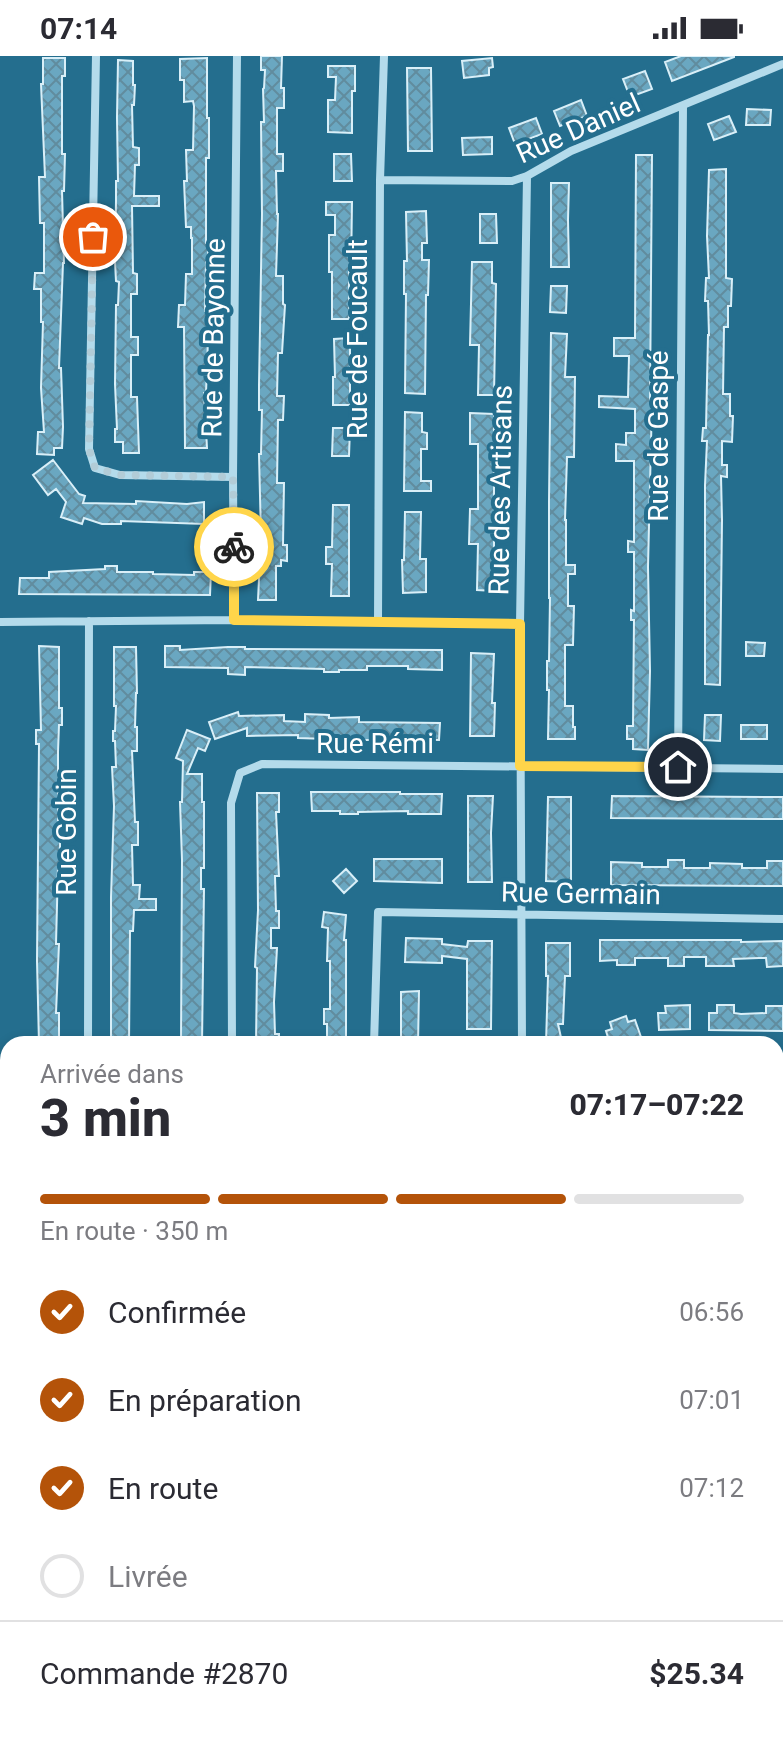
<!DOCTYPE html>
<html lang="fr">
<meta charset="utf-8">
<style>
body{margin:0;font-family:Roboto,sans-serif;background:#f7f7f7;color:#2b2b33;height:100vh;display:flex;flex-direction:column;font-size:30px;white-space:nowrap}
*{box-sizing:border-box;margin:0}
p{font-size:26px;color:#7c7c81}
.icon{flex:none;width:44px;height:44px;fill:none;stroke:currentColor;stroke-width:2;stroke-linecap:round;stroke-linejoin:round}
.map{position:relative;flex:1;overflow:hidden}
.drawer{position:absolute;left:0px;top:980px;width:784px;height:706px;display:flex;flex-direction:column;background:#fff;border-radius:24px 24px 0 0;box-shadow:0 4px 12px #0003}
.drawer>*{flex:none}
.pin{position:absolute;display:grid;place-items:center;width:68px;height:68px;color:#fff;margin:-34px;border:4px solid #fff;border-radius:50%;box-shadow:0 2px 8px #0007}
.courier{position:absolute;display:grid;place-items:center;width:80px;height:80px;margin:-40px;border:6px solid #ffd54a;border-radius:50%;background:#fff;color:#222;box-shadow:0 2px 10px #0007}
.summary em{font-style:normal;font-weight:800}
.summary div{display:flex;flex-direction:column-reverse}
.summary{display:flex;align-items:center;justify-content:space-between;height:136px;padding:0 40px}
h1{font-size:52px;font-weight:800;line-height:60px}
.bar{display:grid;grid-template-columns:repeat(4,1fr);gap:12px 8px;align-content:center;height:96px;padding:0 40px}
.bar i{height:10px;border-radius:6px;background:#e1e1e2}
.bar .active{background:#b45309}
.bar p{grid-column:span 4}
.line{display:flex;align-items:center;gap:20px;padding:0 40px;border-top:2px solid #e1e1e2}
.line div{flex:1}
ol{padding:0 40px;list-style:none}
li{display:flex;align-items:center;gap:24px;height:88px}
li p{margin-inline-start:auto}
li .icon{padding:8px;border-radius:50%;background:#b45309;color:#fff;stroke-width:4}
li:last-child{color:#7c7c81}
li i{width:44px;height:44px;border:4px solid #e1e1e2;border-radius:50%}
.status{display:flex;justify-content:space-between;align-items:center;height:56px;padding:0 40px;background:#fff;direction:ltr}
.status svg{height:22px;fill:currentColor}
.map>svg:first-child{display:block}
</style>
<div class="status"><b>07:14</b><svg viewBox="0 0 49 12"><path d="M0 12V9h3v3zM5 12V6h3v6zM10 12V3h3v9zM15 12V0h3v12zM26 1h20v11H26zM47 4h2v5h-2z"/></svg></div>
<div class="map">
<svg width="783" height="1685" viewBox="0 0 783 1685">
<defs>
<pattern id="building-cross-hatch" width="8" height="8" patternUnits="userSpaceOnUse" patternTransform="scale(2)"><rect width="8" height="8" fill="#6aa7c1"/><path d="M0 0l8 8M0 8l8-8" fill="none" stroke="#618c9e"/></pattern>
</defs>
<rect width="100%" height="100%" fill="#246e8e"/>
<path fill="#3989ab" d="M150 1678H235L234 1685H147Z"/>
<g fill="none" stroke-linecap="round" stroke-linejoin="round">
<path stroke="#a8d9ec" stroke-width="4" d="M194 1685 196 1678"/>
</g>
<path fill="url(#building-cross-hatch)" stroke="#d9eff8" stroke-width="2" d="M261 0H282L281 32H284V52H277V98H283V115H276L277 158H278L276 220H283V248L285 249 282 297H278L277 340H284L283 364H278L277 427H284L283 489H287V505L281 504V510H276V544H258L261 481 259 398H261L262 354H259V329L262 158 261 66H264L263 33 264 32 265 14H261Z
M681 0H734V1L672 25 665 6Z
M43 2H65V20H62V98H65L64 135H62L64 207H63L59 312H61L63 371 62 392H54V399L37 398 38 376H44L41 332 43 266H41V233H34L35 217H44V167H40L39 121H45L41 28H43Z
M207 2V62H209V102H206V187H208V206H206L205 255H207L208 283 206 337H204L207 392H185L184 271H178L179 249H185L186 218H192V182H191V171H186L184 125H187L186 94H193L194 50 193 45 184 46V24H180V3Z
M492 2 493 11 489 12V19L464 22 462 5Z
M118 4 133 5V29H135L134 49H132L133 91 139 92V109H135L134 140H159V150H132L133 217 137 218V238H131V281H138V299H131V341H137L139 397H123V386H115V373H117L115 328 116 249H118L119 226 116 225 115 206 116 145V125H118L117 62Z
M328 10H355V35H352V77L328 76V44H335L336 21H328Z
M407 12H431L432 95H408Z
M645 15 652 33 630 41 623 23Z
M581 44 587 60 560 70 554 55Z
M747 53 771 54 770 69H746Z
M729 60 736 76 714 84 708 68Z
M536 62 542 78 515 88 509 72Z
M492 81V98L463 99 462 82Z
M334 98H351L352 125H334Z
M636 99H652L650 346H652L648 511 650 615 648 694 633 693V683H627V670H633L634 564H631V554L634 555V496H628V485L634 486V405H616V388L626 389V377H635V353L599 351V340L628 341 629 300H614V282H635Z
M726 113V222L732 223 731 250H728V271H724L723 338H730V360H733L732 386 722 385V409H727V421L721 420 722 464 720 629 705 628V429L707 385H702L703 372H706L708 279H709L708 245H705L706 222H709L707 180 709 114Z
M551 127H569L568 164 569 211H551Z
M326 146H352L351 216H349V263H332V216H329V179H335V159H326Z
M426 155 427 187H422V204H429L428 239H426L425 338 405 337 406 238H404V205H407L406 156Z
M480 158H496L497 187H480Z
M472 206H492V227L496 228 494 339H478L479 289H470Z
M551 230H567L566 257 550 256Z
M551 277 567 278 565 321H575L574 401H567L565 464H566V509H575V518H568V550H574L573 589H565V650H573V671H575V683H548L549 634H547V605H549L550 542H549V446Z
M350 282V349H333V321H335L334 283Z
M405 356 422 357V376L427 377V393H421V425H431V435H404Z
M470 357 494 358V535L477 534 478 488H469L470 453H478V388H470Z
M333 372H350L349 400H332Z
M53 404 79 438 85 440 83 447 136 448V445L187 448 204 446V468L121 465V468H102L84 462 82 468 61 461 66 446 56 433 48 439 33 419Z
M333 449H349V540H331L332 508H326V491H332Z
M405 456H421L420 503H426V536L403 537 402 504H404Z
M105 510H117V516H153V518L194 519V516H211L210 539 19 538 20 522H49V516L105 513Z
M746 586 765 587 764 600H746Z
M39 590 59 591V652H62V669H59L58 696V764H60V811H58L56 888H59L56 957H59V988H39L37 905 39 688H36V674H41Z
M165 590H180V594L228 591H245V593L442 594V614L408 613V610H367V614H339V616H324V613L245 611V619L228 618V612L165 611Z
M114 591H136L137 637H136L135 671H137V695H132L135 766H138V789H132L133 829H140L139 843H156V854H134L133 875H130L129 988H111V841L114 750 112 711H116L115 685H113V675H115L116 650H114Z
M471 597 494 598 492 647H495L494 680H470Z
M238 656 239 660 284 659V665L305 666V658L329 659V662L359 661V666L440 667 439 684 400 683V686H375V684H351V681L328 683 298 682V679L247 680V672L215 683 209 666Z
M705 659H721L720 685 704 684Z
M741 669H767V683H741Z
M187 674 210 683 205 695 198 692 187 718H202V746H204V812H201V833H204L202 988H181L182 804 180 746H182L183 705 176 702Z
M311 736H400V738H442L441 758H408V755L358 756V758H340V755H312Z
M257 737H279V756H276L279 820H275L276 855H279V872H271V892H277L274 946 275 978H279V988H256L257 912 255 911 258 854Z
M468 740H493L491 777 492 826H468Z
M612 740 783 741V763L611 762Z
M548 741H571V826L546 825Z
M374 803H442V827L374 825Z
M668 804H684V812H710V807L742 808V812H767V805H783V830L611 829V806L642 807V811H668Z
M346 813 357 825 344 837 333 825Z
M324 856 346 859 344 884H346V988H327V968H324V953H330V905H327L328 872 322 871Z
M406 882 442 883V888L467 891 468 885H492L491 973H467V903L442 900V907L405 906Z
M600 884H741V886L783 885V910L767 911 766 902H759L733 903 734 910H706V901H684V910H668V902H635V909H617V904L600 905Z
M546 887H570V920H565L563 968H558L562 986 559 988H546L548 920H546Z
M419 935 418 988H401V936Z
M690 949V973L659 974 658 957H666L665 950Z
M717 949H734V957L741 958 766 957V950H783V975L709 974V957H717Z
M626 960 628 966 635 964 641 981 620 988H610L606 975 612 973 610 966Z"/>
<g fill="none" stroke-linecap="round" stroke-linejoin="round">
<path stroke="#b4dbeb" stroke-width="8" d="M96 0 89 393 95 412 120 419 233 421
M380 124 512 125 527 120 571 95 783 8
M234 564 233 421 237 0
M0 566 234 564 520 568
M378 566 380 124 384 0
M678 711 683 50
M88 988 89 565
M232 988 231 747 240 717 262 708 783 713
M374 988 378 856 783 863
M522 988 520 568 527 120
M776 1001H783
M0 1052H8
M776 1146H783
M776 1260 783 1266
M776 1370 783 1362
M319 1680 349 1685
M62 1685 72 1680V1678
M482 1685 484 1678"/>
<path stroke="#dff1f9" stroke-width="16" d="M0 1205H8
M673 1685V1678"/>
</g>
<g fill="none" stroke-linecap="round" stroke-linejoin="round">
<path stroke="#b2ccd7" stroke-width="8" stroke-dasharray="0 14.4" d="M93 181 89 393 95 412 120 419 233 421 234 491"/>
<path stroke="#ffd54a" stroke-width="10" d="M234 491V564L520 568V710L678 711"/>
</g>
<g text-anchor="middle" stroke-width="8" stroke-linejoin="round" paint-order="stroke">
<g font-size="28" fill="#fff" stroke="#246e8e">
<text transform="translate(578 72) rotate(-24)" y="10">Rue Daniel</text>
<text transform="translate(213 282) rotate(-89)" y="10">Rue de Bayonne</text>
<text transform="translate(357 283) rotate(-90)" y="10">Rue de Foucault</text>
<text transform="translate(658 380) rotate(-90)" y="10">Rue de Gaspé</text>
<text transform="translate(500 434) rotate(-89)" y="10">Rue des Artisans</text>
<text x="375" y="697">Rue Rémi</text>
<text transform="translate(66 776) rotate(-90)" y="10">Rue Gobin</text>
<text transform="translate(581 837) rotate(1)" y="10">Rue Germain</text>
</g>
</g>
</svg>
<div class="pin" style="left:93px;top:181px;background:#ea580c"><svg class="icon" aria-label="bag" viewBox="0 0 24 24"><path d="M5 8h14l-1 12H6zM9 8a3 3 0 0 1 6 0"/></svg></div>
<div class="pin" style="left:678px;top:711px;background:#1f2937"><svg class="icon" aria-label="home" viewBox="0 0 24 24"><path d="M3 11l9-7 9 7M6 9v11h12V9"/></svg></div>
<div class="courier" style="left:234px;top:491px"><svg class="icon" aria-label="bike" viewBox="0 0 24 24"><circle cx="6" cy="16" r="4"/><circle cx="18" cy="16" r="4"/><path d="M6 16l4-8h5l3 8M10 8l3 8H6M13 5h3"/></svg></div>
<section class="drawer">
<div class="summary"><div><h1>3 min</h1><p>Arrivée dans</p></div><em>07:17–07:22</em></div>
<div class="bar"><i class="active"></i><i class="active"></i><i class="active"></i><i></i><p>En route · 350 m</p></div>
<ol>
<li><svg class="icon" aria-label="check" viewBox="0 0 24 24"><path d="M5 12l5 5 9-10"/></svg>Confirmée<p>06:56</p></li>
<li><svg class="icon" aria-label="check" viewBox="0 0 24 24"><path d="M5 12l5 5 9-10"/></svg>En préparation<p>07:01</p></li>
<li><svg class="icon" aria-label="check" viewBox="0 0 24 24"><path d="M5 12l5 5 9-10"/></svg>En route<p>07:12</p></li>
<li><i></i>Livrée</li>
</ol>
<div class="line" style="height:104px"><div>Commande #2870</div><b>$25.34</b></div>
</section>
</div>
